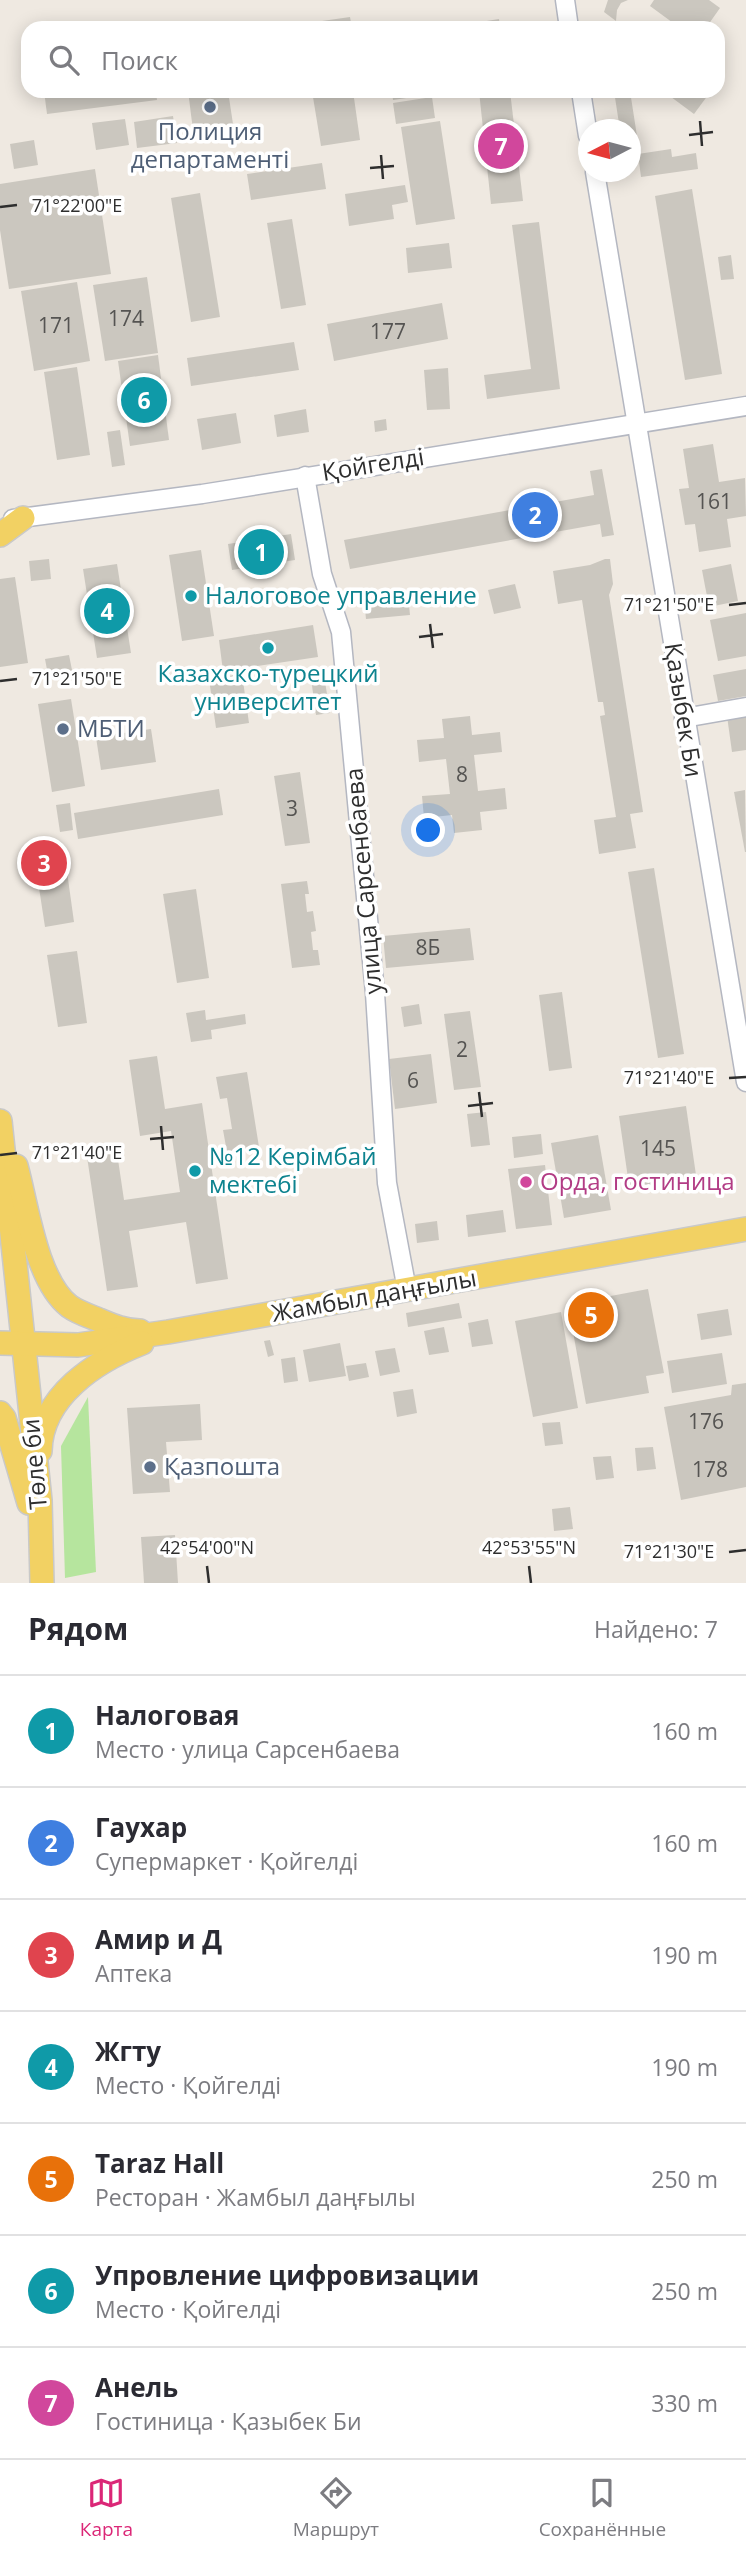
<!DOCTYPE html>
<html lang="ru">
<head>
<meta charset="utf-8">
<style>
  body { margin:0; font-family:"Open Sans",sans-serif; background:#f2f2f3; color:#2b2b33 }
  .compass { position:absolute; left:578px; top:119px; width:63px; height:63px; border-radius:50%; background:#fff; box-shadow:0 4px 18px #0003; rotate:264deg }
  .you { position:absolute; left:429px; top:831px; width:24px; height:24px; margin:-18px; border:5px solid #fff; border-radius:50%; background:#1a73e8; box-shadow:0 0 0 10px #1a73e833 }
  .badge { display:grid; place-items:center; width:46px; height:46px; border-radius:50%; background:#db2777; color:#fff; font-size:23px; font-weight:700 }
  .pin { position:absolute; translate:-50% -50%; border:4px solid #fff; box-shadow:0 2px 7px #0006 }
  .list { margin:0; padding:0; list-style:none }
  h2 { display:flex; justify-content:space-between; align-items:center; height:91px; margin:0; padding:0 28px; font-size:30px }
  h2 small { font-size:23px; font-weight:400; color:#7c7c81 }
  .list li { display:grid; grid-template-columns:46px 1fr auto; gap:21px; align-items:center; box-sizing:border-box; height:112px; padding:0 28px; border-top:2px solid #e1e1e2 }
  .list b { display:block; font-size:26px; white-space:nowrap }
  .list p { margin:0; font-size:23px; white-space:nowrap; color:#7c7c81 }
  .list em { font-size:23px; font-style:normal; color:#7c7c81 }
  .icon { flex:none; width:38px; height:38px; fill:none; stroke:currentColor; stroke-width:2; stroke-linecap:round; stroke-linejoin:round }
  .map { position:relative; flex:none; width:746px; height:1583px; overflow:hidden }
  .search { position:absolute; background:#fff; box-shadow:0 4px 18px #0003; left:21px; right:21px; top:21px; height:77px; display:flex; align-items:center; gap:18px; box-sizing:border-box; padding:0 24px; border-radius:21px; color:#7c7c81; font-size:26px }
  .sheet { height:875px; background:#fff }
  nav { display:flex; justify-content:space-around; align-items:center; box-sizing:border-box; height:98px; border-top:2px solid #e1e1e2; background:#fff; font-size:19px; color:#7c7c81 }
  nav a { display:grid; justify-items:center; gap:4px }
  nav .on { color:#db2777 }
  .map>svg:first-child { display:block }
  .green { fill:#b6e59e }
  .building { fill:#cbc7bf }
  .lines { fill:none; stroke-linecap:round; stroke-linejoin:round }
  .minor-casing { stroke:#b4b7c1; stroke-width:21 }
  .major-casing { stroke:#c9c9c9; stroke-width:26 }
  .minor { stroke:#fff; stroke-width:18 }
  .major { stroke:#f2d163; stroke-width:23 }
  .ticks { fill:none; stroke:#2e2e2e; stroke-width:2.5 }
  .service-dot { fill:#5c6f8a; stroke:#fff; stroke-width:2.5 }
  .culture-dot { fill:#0f9aa8; stroke:#fff; stroke-width:2.5 }
  .hotel-dot { fill:#d1479c; stroke:#fff; stroke-width:2.5 }
  .labels { text-anchor:middle; stroke-width:7; stroke-linejoin:round; paint-order:stroke }
  .number-label { font-size:21px; fill:#555452 }
  .service-label { font-size:24px; fill:#4e5e75; stroke:#fff; text-anchor:start }
  .street-label { font-size:24px; fill:#2e2e2e; stroke:#fff }
  .culture-label { font-size:24px; fill:#0d838f; stroke:#fff; text-anchor:start }
  .hotel-label { font-size:24px; fill:#b23c85; stroke:#fff; text-anchor:start }
  .ticks-label { font-size:18px; text-anchor:middle; fill:#2e2e2e; stroke:#fff; stroke-width:7; stroke-linejoin:round; paint-order:stroke }
</style>
</head>
<body>
<div class="map">
<svg width="746" height="1583" viewBox="0 0 746 1583">
  <rect width="100%" height="100%" fill="#efe9e1"/>
  <polygon class="green" points="88,1397 96,1572 65,1578 61,1446"/>
  <g class="building">
    <polygon points="608,0 628,0 621,3 617,10 616,21 604,12"/>
    <polygon points="654,0 709,0 720,8 708,25 703,21 697,28 680,28 650,6"/>
    <polygon points="350,17 352,28 287,28 287,26"/>
    <polygon points="499,19 500,28 469,28 468,24"/>
    <polygon points="44,91 156,91 157,100 47,114"/>
    <polygon points="188,91 228,91 233,124 193,130"/>
    <polygon points="312,91 353,91 360,140 321,146"/>
    <polygon points="392,91 440,91 440,93 393,100"/>
    <polygon points="479,91 510,91 523,201 491,204"/>
    <polygon points="614,91 630,91 639,149 630,151 630,130 620,130"/>
    <polygon points="663,91 711,91 694,114"/>
    <polygon points="432,97 435,118 396,124 393,103"/>
    <polygon points="173,116 177,143 137,148 134,122"/>
    <polygon points="125,119 129,145 96,150 92,123"/>
    <polygon points="440,121 455,219 416,225 401,127"/>
    <polygon points="34,140 38,165 14,169 10,144"/>
    <polygon points="671,149 672,157 696,153 698,169 641,177 638,154"/>
    <polygon points="322,163 326,189 251,200 247,174"/>
    <polygon points="95,169 111,274 9,289 0,230 0,184"/>
    <polygon points="405,185 408,202 392,205 394,219 349,226 345,194"/>
    <polygon points="692,189 722,374 685,380 655,196"/>
    <polygon points="200,193 220,317 191,322 171,198"/>
    <polygon points="292,219 306,305 281,309 267,223"/>
    <polygon points="539,222 560,389 487,399 484,375 531,369 512,225"/>
    <polygon points="449,243 452,268 408,273 406,248"/>
    <polygon points="731,255 734,279 721,280 718,257"/>
    <polygon points="147,277 158,353 105,361 93,285"/>
    <polygon points="77,282 90,361 34,371 21,291"/>
    <polygon points="442,303 448,339 334,361 327,324"/>
    <polygon points="294,342 299,370 191,386 187,358"/>
    <polygon points="158,355 169,440 130,446 118,361"/>
    <polygon points="77,367 90,455 57,460 44,372"/>
    <polygon points="448,368 450,409 427,410 424,370"/>
    <polygon points="306,409 309,432 277,437 274,415"/>
    <polygon points="236,413 241,443 202,450 197,419"/>
    <polygon points="386,419 387,430 375,432 374,421"/>
    <polygon points="120,430 125,465 112,467 107,432"/>
    <polygon points="713,444 719,482 745,478 746,516 727,519 731,547 699,552 695,524 685,525 679,489 689,488 683,449"/>
    <polygon points="602,469 614,535 602,537 600,524 350,569 344,540 594,495 590,471"/>
    <polygon points="291,534 295,560 232,570 228,544"/>
    <polygon points="201,550 214,636 182,641 169,555"/>
    <polygon points="49,559 51,579 31,581 29,561"/>
    <polygon points="605,559 610,559 613,584 609,595 643,812 630,814 636,848 599,854 594,820 616,817 600,716 605,715 603,702 598,702 582,600 558,604 553,571 590,565"/>
    <polygon points="117,564 131,653 97,658 83,569"/>
    <polygon points="731,564 738,601 709,607 702,570"/>
    <polygon points="15,577 28,663 0,667 0,579"/>
    <polygon points="515,584 521,608 494,614 488,590"/>
    <polygon points="408,595 410,615 366,619 364,598"/>
    <polygon points="746,613 746,656 718,661 710,620"/>
    <polygon points="313,625 318,657 223,671 219,640"/>
    <polygon points="69,655 73,675 49,680 45,659"/>
    <polygon points="323,669 330,713 316,715 310,671"/>
    <polygon points="746,669 746,696 718,701 713,675"/>
    <polygon points="242,674 249,723 216,728 209,679"/>
    <polygon points="71,699 85,786 52,792 38,704"/>
    <polygon points="746,713 746,750 732,752 727,716"/>
    <polygon points="470,716 472,735 500,732 502,752 474,755 478,791 505,788 507,809 480,812 482,830 454,833 452,815 424,818 422,796 450,794 446,759 419,762 417,740 444,738 442,719"/>
    <polygon points="151,729 156,762 101,770 96,737"/>
    <polygon points="300,772 310,843 285,846 274,776"/>
    <polygon points="219,789 223,815 78,839 74,813"/>
    <polygon points="745,790 746,852 745,852 734,792"/>
    <polygon points="70,803 73,830 60,832 56,805"/>
    <polygon points="64,850 74,922 45,927 34,855"/>
    <polygon points="654,868 684,1054 658,1058 628,872"/>
    <polygon points="307,881 309,894 305,894 307,912 313,911 316,931 311,932 313,950 318,950 320,965 292,968 281,884"/>
    <polygon points="196,889 209,978 177,983 163,894"/>
    <polygon points="470,928 474,960 386,968 383,936"/>
    <polygon points="77,951 87,1023 58,1027 47,955"/>
    <polygon points="562,992 572,1068 549,1071 539,995"/>
    <polygon points="419,1004 422,1024 404,1027 401,1007"/>
    <polygon points="205,1010 206,1020 245,1014 246,1024 211,1030 212,1039 191,1042 186,1013"/>
    <polygon points="470,1011 481,1087 454,1090 444,1014"/>
    <polygon points="431,1054 437,1103 395,1109 389,1059"/>
    <polygon points="157,1056 165,1109 202,1103 228,1279 196,1284 186,1222 129,1231 138,1287 107,1291 86,1150 116,1146 124,1200 180,1192 171,1131 140,1136 129,1060"/>
    <polygon points="247,1072 259,1147 227,1152 223,1130 232,1129 227,1098 220,1099 216,1077"/>
    <polygon points="686,1106 697,1182 630,1192 619,1116"/>
    <polygon points="486,1112 490,1145 471,1147 467,1114"/>
    <polygon points="541,1134 543,1154 514,1158 512,1137"/>
    <polygon points="598,1135 611,1210 564,1218 551,1143"/>
    <polygon points="545,1165 552,1225 516,1229 508,1169"/>
    <polygon points="503,1210 506,1232 468,1237 466,1215"/>
    <polygon points="437,1221 439,1240 417,1243 415,1224"/>
    <polygon points="648,1289 664,1373 646,1376 649,1393 586,1404 568,1304"/>
    <polygon points="459,1303 462,1318 408,1327 406,1313"/>
    <polygon points="728,1309 732,1335 701,1340 697,1314"/>
    <polygon points="561,1312 578,1408 533,1417 515,1321"/>
    <polygon points="488,1319 493,1344 472,1347 468,1323"/>
    <polygon points="444,1327 449,1352 429,1355 424,1331"/>
    <polygon points="270,1340 274,1355 268,1357 264,1341"/>
    <polygon points="340,1343 346,1376 309,1382 303,1350"/>
    <polygon points="395,1348 400,1372 380,1376 375,1351"/>
    <polygon points="722,1353 727,1384 672,1393 667,1361"/>
    <polygon points="295,1357 298,1381 284,1383 281,1359"/>
    <polygon points="366,1363 369,1377 349,1381 346,1366"/>
    <polygon points="746,1383 746,1487 681,1500 664,1407 731,1395 732,1385"/>
    <polygon points="413,1389 417,1413 397,1417 393,1392"/>
    <polygon points="200,1404 202,1440 166,1442 170,1492 133,1494 127,1408"/>
    <polygon points="560,1422 563,1444 545,1446 542,1423"/>
    <polygon points="653,1447 656,1469 637,1471 635,1448"/>
    <polygon points="611,1456 614,1478 596,1480 593,1457"/>
    <polygon points="570,1507 573,1529 554,1531 552,1509"/>
    <polygon points="175,1535 178,1583 144,1583 141,1537"/>
  </g>
  <g class="lines">
    <g class="minor-casing">
      <g id="minor">
        <polyline points="565,0 569,28"/>
        <polyline points="581,91 588,136"/>
        <path d="M 595,172 C 648,474 694,778 746,1082"/>
        <polyline points="305,476 322,574 341,632 375,993 387,1183 407,1290"/>
        <polyline points="13,519 202,494 746,406"/>
        <polyline points="684,718 746,707"/>
      </g>
    </g>
    <g class="major-casing">
      <g id="major">
        <polyline points="0,535 23,518"/>
        <polyline points="0,1121 40,1500 42,1583"/>
        <path d="M 16,1166 C 27,1206 36,1280 69,1306 C 77,1312 89,1316 99,1320 C 113,1326 125,1331 140,1331"/>
        <polyline points="0,1343 78,1345 168,1332 746,1229"/>
        <polyline points="0,1413 4,1418 29,1503"/>
        <path d="M 40,1451 C 41,1396 96,1361 142,1343"/>
      </g>
    </g>
    <use href="#minor" class="minor"/>
    <use href="#major" class="major"/>
  </g>
  <path class="ticks" d="M 700,121 L 702,146M 689,135 L 713,132M 381,155 L 383,179M 370,168 L 394,166M 0,207 L 17,205M 729,605 L 746,603M 430,624 L 433,648M 419,637 L 443,634M 0,681 L 17,679M 729,1078 L 746,1077M 479,1092 L 482,1117M 468,1106 L 493,1103M 161,1126 L 163,1150M 150,1139 L 174,1137M 0,1155 L 17,1153M 729,1552 L 746,1550M 207,1566 L 209,1583M 529,1566 L 531,1583"/>
  <g class="service-dot">
    <circle cx="210" cy="107" r="7"/>
    <circle cx="63" cy="729" r="7"/>
    <circle cx="150" cy="1467" r="7"/>
  </g>
  <g class="culture-dot">
    <circle cx="191" cy="596" r="7"/>
    <circle cx="268" cy="648" r="7"/>
    <circle cx="195" cy="1171" r="7"/>
  </g>
  <circle class="hotel-dot" cx="526" cy="1182" r="7"/>
  <g class="labels">
    <g class="number-label">
      <text x="126" y="326">174</text>
      <text x="56" y="333">171</text>
      <text x="388" y="339">177</text>
      <text x="714" y="509">161</text>
      <text x="462" y="782">8</text>
      <text x="292" y="816">3</text>
      <text x="428" y="955">8Б</text>
      <text x="462" y="1057">2</text>
      <text x="413" y="1088">6</text>
      <text x="658" y="1156">145</text>
      <text x="706" y="1429">176</text>
      <text x="710" y="1477">178</text>
    </g>
    <g class="service-label">
      <text x="210" y="140" text-anchor="middle">Полиция<tspan x="210" dy="28">департаменті</tspan></text>
      <text x="77" y="737">МБТИ</text>
      <text x="164" y="1475">Қазпошта</text>
    </g>
    <g class="street-label">
      <text transform="translate(373 465) rotate(-9)" y="8">Қойгелді</text>
      <text transform="translate(683 710) rotate(81)" y="8">Қазыбек Би</text>
      <text transform="translate(364 881) rotate(-95)" y="8">улица Сарсенбаева</text>
      <text transform="translate(374 1296) rotate(-10)" y="8">Жамбыл даңғылы</text>
      <text transform="translate(35 1464) rotate(-95)" y="8">Төле би</text>
    </g>
    <g class="culture-label">
      <text x="205" y="604">Налоговое управление</text>
      <text x="268" y="682" text-anchor="middle">Казахско-турецкий<tspan x="268" dy="28">университет</tspan></text>
      <text x="209" y="1165">№12 Керімбай<tspan x="209" dy="28">мектебі</tspan></text>
    </g>
    <g class="hotel-label">
      <text x="540" y="1190">Орда, гостиница</text>
    </g>
  </g>
  <g class="ticks-label">
    <text x="77" y="212">71°22'00"E</text>
    <text x="669" y="611">71°21'50"E</text>
    <text x="77" y="685">71°21'50"E</text>
    <text x="669" y="1084">71°21'40"E</text>
    <text x="77" y="1159">71°21'40"E</text>
    <text x="207" y="1554">42°54'00"N</text>
    <text x="529" y="1554">42°53'55"N</text>
    <text x="669" y="1558">71°21'30"E</text>
  </g>
</svg>
<svg class="compass" viewBox="-18 -18 36 36"><path d="M0-13l5 13h-10z" fill="#e53935"/><path d="M0 13l5-13h-10z" fill="#7c7c81"/></svg>
<div class="you"></div>
<div class="pin badge" style="left:261px;top:552px;background:#0f9aa8">1</div>
<div class="pin badge" style="left:535px;top:515px;background:#3f7fe0">2</div>
<div class="pin badge" style="left:44px;top:863px;background:#e0444e">3</div>
<div class="pin badge" style="left:107px;top:611px;background:#0f9aa8">4</div>
<div class="pin badge" style="left:591px;top:1315px;background:#e8710a">5</div>
<div class="pin badge" style="left:144px;top:400px;background:#0f9aa8">6</div>
<div class="pin badge" style="left:501px;top:146px;background:#d1479c">7</div>
<div class="search"><svg class="icon" aria-label="search" viewBox="0 0 24 24"><circle cx="10" cy="10" r="6"/><path d="M15 15l6 6"/></svg>Поиск</div>
</div>
<section class="sheet">
<h2>Рядом<small>Найдено: 7</small></h2>
<ul class="list">
<li><span class="badge" style="background:#0f9aa8">1</span><div><b>Налоговая</b><p>Место · улица Сарсенбаева</p></div><em>160 m</em></li>
<li><span class="badge" style="background:#3f7fe0">2</span><div><b>Гаухар</b><p>Супермаркет · Қойгелді</p></div><em>160 m</em></li>
<li><span class="badge" style="background:#e0444e">3</span><div><b>Амир и Д</b><p>Аптека</p></div><em>190 m</em></li>
<li><span class="badge" style="background:#0f9aa8">4</span><div><b>Жгту</b><p>Место · Қойгелді</p></div><em>190 m</em></li>
<li><span class="badge" style="background:#e8710a">5</span><div><b>Taraz Hall</b><p>Ресторан · Жамбыл даңғылы</p></div><em>250 m</em></li>
<li><span class="badge" style="background:#0f9aa8">6</span><div><b>Упровление цифровизации</b><p>Место · Қойгелді</p></div><em>250 m</em></li>
<li><span class="badge" style="background:#d1479c">7</span><div><b>Анель</b><p>Гостиница · Қазыбек Би</p></div><em>330 m</em></li>
</ul>
</section>
<nav>
<a class="on"><svg class="icon" aria-label="map" viewBox="0 0 24 24"><path d="M3 6l6-2 6 2 6-2v14l-6 2-6-2-6 2zM9 4v14M15 6v14"/></svg>Карта</a>
<a><svg class="icon" aria-label="directions" viewBox="0 0 24 24"><path d="M12 3l9 9-9 9-9-9zM9 14v-3h6M13 9l2 2-2 2"/></svg>Маршрут</a>
<a><svg class="icon" aria-label="saved" viewBox="0 0 24 24"><path d="M7 4h10v16l-5-4-5 4z"/></svg>Сохранённые</a>
</nav>
</body>
</html>
